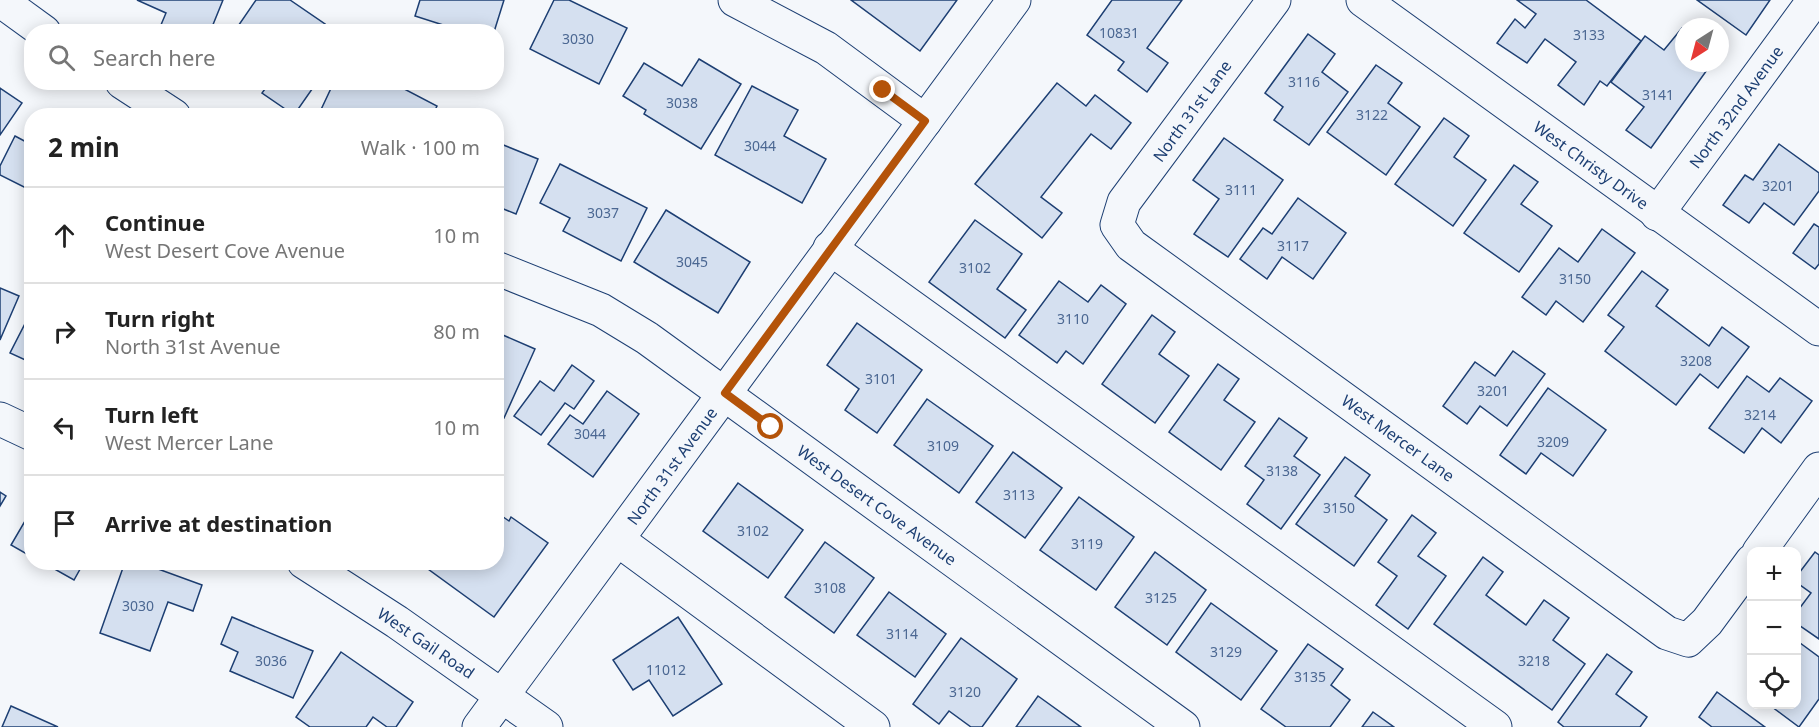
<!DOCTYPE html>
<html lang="en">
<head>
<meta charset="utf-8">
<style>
  body { margin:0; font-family:"Noto Sans",sans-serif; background:#f2f2f2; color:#222 }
  .controls { position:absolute; right:18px; bottom:18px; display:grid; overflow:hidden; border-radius:12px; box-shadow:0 3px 15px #0003 }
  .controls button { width:54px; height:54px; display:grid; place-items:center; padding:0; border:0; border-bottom:2px solid #e0e0e0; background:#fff; color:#222; font:30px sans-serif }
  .compass { position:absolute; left:1675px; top:18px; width:54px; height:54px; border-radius:50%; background:#fff; box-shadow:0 3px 15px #0003; rotate:216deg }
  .stop { position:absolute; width:18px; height:18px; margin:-14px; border:4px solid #b45309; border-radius:50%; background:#fff }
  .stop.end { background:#b45309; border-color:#fff; box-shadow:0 2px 6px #0008 }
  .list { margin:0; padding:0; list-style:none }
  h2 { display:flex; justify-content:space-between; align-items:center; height:78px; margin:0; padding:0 24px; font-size:26px }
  h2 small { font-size:20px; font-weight:400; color:#767676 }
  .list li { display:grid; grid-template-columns:39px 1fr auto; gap:18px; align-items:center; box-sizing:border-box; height:96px; padding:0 24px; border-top:2px solid #e0e0e0 }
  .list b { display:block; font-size:22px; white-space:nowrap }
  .list p { margin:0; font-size:20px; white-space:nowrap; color:#767676 }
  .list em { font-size:20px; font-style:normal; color:#767676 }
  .icon { flex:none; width:33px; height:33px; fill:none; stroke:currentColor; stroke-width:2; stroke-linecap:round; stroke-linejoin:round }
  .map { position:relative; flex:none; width:1819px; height:727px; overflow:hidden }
  .search { position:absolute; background:#fff; box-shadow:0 3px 15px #0003; left:24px; top:24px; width:480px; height:66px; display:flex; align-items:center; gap:15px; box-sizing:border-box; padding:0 21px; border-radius:24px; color:#767676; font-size:22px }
  .panel { position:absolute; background:#fff; box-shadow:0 3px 15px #0003; left:24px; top:108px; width:480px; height:462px; border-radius:24px }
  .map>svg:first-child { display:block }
  .building { fill:#d5e0f0; stroke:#1d3f73; stroke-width:1.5 }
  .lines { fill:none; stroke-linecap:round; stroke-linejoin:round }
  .minor-casing { stroke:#1d3f73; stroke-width:35 }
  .minor { stroke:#f4f7fb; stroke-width:33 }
  .route { stroke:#b45309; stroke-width:8 }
  .labels { text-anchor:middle; stroke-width:4.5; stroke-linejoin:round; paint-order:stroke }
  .number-label { font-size:14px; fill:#4b6792 }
  .street-label { font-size:16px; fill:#1d3f73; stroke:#f4f7fb }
</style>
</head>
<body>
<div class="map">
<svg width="1819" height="727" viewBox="0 0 1819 727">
  <rect width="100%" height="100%" fill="#f4f7fb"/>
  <g class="building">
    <polygon points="137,0 223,0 210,32 158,32 166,13"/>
    <polygon points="256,0 290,0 325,24 319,32 234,32"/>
    <polygon points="420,0 504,0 494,32 465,32 415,16"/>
    <polygon points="554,0 569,0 627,28 599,84 530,49"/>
    <polygon points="851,0 957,0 920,51"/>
    <polygon points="1112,0 1182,0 1147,48 1168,63 1147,92 1118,70 1124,62 1087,35"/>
    <polygon points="1517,0 1586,0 1641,41 1607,86 1600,81 1584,105 1558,85 1576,62 1545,39 1527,63 1497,43 1515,19 1525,28 1536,14"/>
    <polygon points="1697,0 1770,0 1746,35"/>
    <polygon points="1682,28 1684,29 1684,63 1712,63 1651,148 1626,130 1644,107 1611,82 1645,36 1664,50"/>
    <polygon points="1308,34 1335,54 1322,72 1348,92 1309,145 1274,120 1283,107 1265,93"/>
    <polygon points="699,59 741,84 701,149 644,114 646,110 623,96 644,63 682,86"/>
    <polygon points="1376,65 1402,83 1388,103 1420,127 1386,175 1327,132"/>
    <polygon points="270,82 317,82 294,115 262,93"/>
    <polygon points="334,82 391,82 437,106 432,116 318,116"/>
    <polygon points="1057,83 1086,106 1095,95 1131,123 1111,149 1091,134 1041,197 1062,213 1042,238 975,184"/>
    <polygon points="752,86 798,110 784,136 826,159 802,203 715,155"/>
    <polygon points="0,88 22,103 0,135"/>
    <polygon points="1444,118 1469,136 1454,157 1486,180 1453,226 1395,184"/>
    <polygon points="15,136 32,145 32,191 0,175 0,166"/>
    <polygon points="1224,138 1283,180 1228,257 1194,234 1219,199 1193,180"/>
    <polygon points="496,142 538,159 516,214 496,206"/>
    <polygon points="1779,144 1819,173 1819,191 1794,225 1764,203 1749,223 1723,205 1745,175 1753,180"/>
    <polygon points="560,164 647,208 621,261 563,231 570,218 540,203"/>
    <polygon points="1514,165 1538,182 1521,204 1552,226 1519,272 1464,233"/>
    <polygon points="1298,198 1346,233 1313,279 1282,257 1267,279 1240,259 1263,228 1272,234"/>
    <polygon points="666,210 750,262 718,313 634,262"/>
    <polygon points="975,220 1022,254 997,289 1026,310 1005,338 929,282"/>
    <polygon points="1814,224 1819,227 1819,264 1815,269 1793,253"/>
    <polygon points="1602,229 1635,253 1583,322 1556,301 1546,315 1522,297 1559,248 1578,262"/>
    <polygon points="1642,271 1668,290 1656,306 1709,346 1722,327 1749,347 1718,388 1700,374 1676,405 1605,351 1624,327 1608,315"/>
    <polygon points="1059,281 1088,302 1101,285 1126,304 1083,364 1066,351 1057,363 1019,335"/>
    <polygon points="0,288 19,296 0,340"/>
    <polygon points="31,312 32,312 32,363 10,353"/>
    <polygon points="1152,315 1175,332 1159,354 1189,376 1155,423 1102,384"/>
    <polygon points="857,323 922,370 877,433 845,410 859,389 827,365"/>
    <polygon points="496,332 535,349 504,418 496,414"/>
    <polygon points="1513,351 1545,374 1507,426 1480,406 1467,424 1443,406 1475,362 1495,376"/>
    <polygon points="1218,364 1239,379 1224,400 1255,422 1221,470 1169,432"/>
    <polygon points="572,365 594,381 574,409 565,403 541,435 514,416 540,381 554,391"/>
    <polygon points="1747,376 1769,392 1780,378 1812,401 1781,443 1762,428 1744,453 1709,428"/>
    <polygon points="1548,388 1606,430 1573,476 1541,453 1526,474 1500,455"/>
    <polygon points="607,391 639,414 593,477 548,444 570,415 583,424"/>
    <polygon points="927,399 993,446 959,493 894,445"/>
    <polygon points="1279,418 1307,438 1294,456 1320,475 1281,529 1247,504 1264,480 1245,466"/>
    <polygon points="1013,452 1062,488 1025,538 976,502"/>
    <polygon points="1345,457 1370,475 1355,496 1387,520 1354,566 1296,524"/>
    <polygon points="738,483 803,530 768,578 703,531"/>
    <polygon points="0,492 6,496 0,506"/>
    <polygon points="1079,497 1134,537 1096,590 1040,550"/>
    <polygon points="32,509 32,557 11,545"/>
    <polygon points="496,512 509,521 511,517 548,543 494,617 428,569 432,562 496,562"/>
    <polygon points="1412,515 1436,533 1418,556 1446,576 1408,629 1376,605 1397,576 1378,562"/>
    <polygon points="825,542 874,578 834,633 785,597"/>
    <polygon points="1155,552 1206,590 1167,645 1115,607"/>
    <polygon points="1815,552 1819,555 1819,639 1796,623 1796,613 1811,593 1796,582 1796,577"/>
    <polygon points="1483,557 1503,572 1486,595 1526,625 1544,600 1569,618 1553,640 1585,664 1552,710 1434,624"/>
    <polygon points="42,562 84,562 74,580"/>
    <polygon points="125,562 139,562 202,585 193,611 168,602 150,651 100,633"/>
    <polygon points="889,592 946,634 915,677 857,635"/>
    <polygon points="1211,603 1277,651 1241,700 1176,652"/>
    <polygon points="232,617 313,651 293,698 230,671 238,652 221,644"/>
    <polygon points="678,617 722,684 673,716 649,680 633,690 613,660"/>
    <polygon points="961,638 1017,679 982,727 971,727 949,711 939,724 913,704"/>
    <polygon points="1796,640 1819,657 1819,699 1799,727 1768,704 1796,704"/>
    <polygon points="1308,644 1343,669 1331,685 1350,700 1330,727 1286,727 1261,709"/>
    <polygon points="341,652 413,702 396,727 387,727 373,717 366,727 310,727 296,717"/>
    <polygon points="1607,654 1632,672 1616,694 1647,717 1640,727 1564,727 1558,722"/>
    <polygon points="1717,692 1765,727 1712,727 1699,717"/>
    <polygon points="1038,696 1081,727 1016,727"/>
    <polygon points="11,706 58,727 2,727"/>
    <polygon points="1373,712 1394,727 1362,727"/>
  </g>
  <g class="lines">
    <g class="minor-casing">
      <g id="minor">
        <polyline points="0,0 44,32"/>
        <polyline points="735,0 826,48 925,121"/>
        <polyline points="1274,0 1124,202 1117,225 1131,245 1667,633 1688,640 1707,622 1752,561"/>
        <polyline points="1363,0 1819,329"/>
        <polyline points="122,82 174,116"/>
        <polyline points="1657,214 1814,0"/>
        <polyline points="830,248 1495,727"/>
        <polyline points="496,268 601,310 647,338 1183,727"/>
        <polyline points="0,419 32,434"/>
        <polyline points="618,540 873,727"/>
        <polyline points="1759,552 1819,469"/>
        <polyline points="304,562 397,622 546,727"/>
        <polyline points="479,727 1014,0"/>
      </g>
    </g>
    <use href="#minor" class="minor"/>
  </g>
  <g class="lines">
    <polyline class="route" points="771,427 725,393 925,121 883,90"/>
  </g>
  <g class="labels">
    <g class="number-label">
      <text x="1119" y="38">10831</text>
      <text x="1589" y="40">3133</text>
      <text x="578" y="44">3030</text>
      <text x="1304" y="87">3116</text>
      <text x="1658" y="100">3141</text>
      <text x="682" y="108">3038</text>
      <text x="1372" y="120">3122</text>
      <text x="760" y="151">3044</text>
      <text x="1778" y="191">3201</text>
      <text x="1241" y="195">3111</text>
      <text x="603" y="218">3037</text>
      <text x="1293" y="251">3117</text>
      <text x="692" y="267">3045</text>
      <text x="975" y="273">3102</text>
      <text x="1575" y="284">3150</text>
      <text x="1073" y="324">3110</text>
      <text x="1696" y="366">3208</text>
      <text x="881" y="384">3101</text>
      <text x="1493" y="396">3201</text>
      <text x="1760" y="420">3214</text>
      <text x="590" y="439">3044</text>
      <text x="1553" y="447">3209</text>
      <text x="943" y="451">3109</text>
      <text x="1282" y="476">3138</text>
      <text x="1019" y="500">3113</text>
      <text x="1339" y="513">3150</text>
      <text x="753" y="536">3102</text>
      <text x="1087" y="549">3119</text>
      <text x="830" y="593">3108</text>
      <text x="1161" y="603">3125</text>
      <text x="138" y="611">3030</text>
      <text x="902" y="639">3114</text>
      <text x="1226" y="657">3129</text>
      <text x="271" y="666">3036</text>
      <text x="1534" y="666">3218</text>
      <text x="666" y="675">11012</text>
      <text x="1310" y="682">3135</text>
      <text x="965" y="697">3120</text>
    </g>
    <g class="street-label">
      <text transform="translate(1736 107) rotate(-54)" y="6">North 32nd Avenue</text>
      <text transform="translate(1192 111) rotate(-54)" y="6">North 31st Lane</text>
      <text transform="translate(1591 165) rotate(36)" y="6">West Christy Drive</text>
      <text transform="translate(1398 438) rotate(36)" y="6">West Mercer Lane</text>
      <text transform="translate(672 466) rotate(-54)" y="6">North 31st Avenue</text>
      <text transform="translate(877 505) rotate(36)" y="6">West Desert Cove Avenue</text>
      <text transform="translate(426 643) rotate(34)" y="6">West Gail Road</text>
    </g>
  </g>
</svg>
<div class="controls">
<button>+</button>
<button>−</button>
<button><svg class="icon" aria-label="locate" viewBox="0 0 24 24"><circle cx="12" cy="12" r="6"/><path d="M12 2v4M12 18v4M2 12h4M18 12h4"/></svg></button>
</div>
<svg class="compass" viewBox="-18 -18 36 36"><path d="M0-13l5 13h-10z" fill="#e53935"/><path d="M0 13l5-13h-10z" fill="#767676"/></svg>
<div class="stop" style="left:771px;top:427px"></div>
<div class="stop end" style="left:883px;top:90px"></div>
<div class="search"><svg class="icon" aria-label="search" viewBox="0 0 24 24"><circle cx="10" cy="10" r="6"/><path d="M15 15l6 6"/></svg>Search here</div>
<section class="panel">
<h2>2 min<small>Walk · 100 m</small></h2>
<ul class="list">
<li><svg class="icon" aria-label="ahead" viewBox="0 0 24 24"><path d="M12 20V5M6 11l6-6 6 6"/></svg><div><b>Continue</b><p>West Desert Cove Avenue</p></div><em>10 m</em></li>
<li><svg class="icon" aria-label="right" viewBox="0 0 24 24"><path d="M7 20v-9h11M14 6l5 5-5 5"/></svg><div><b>Turn right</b><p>North 31st Avenue</p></div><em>80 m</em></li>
<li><svg class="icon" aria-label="left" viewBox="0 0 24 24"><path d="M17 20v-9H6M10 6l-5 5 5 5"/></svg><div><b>Turn left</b><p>West Mercer Lane</p></div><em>10 m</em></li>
<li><svg class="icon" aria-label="arrive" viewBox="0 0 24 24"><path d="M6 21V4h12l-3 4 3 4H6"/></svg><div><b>Arrive at destination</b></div></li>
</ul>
</section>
</div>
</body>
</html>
